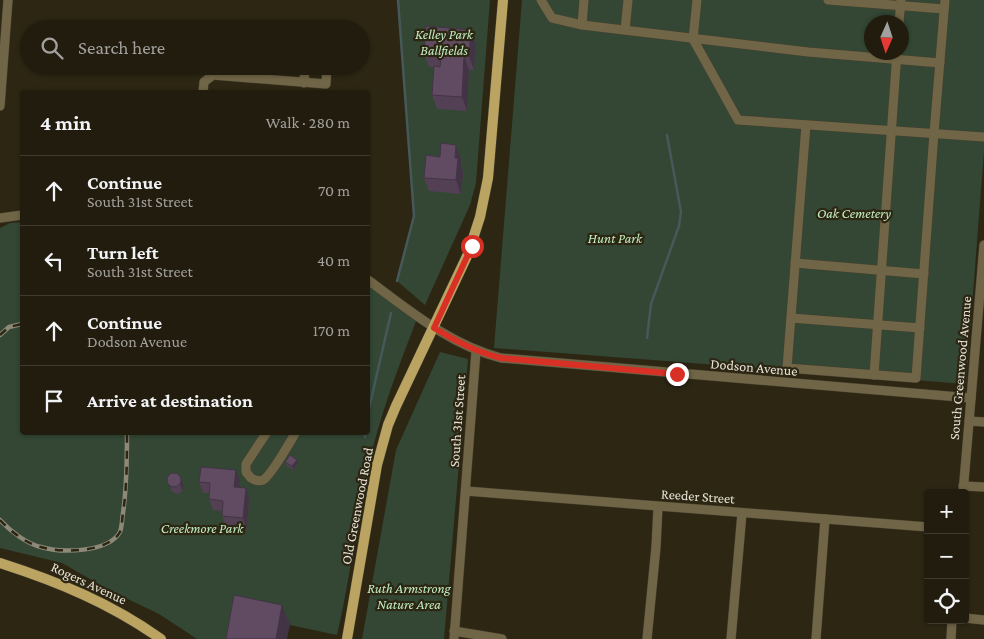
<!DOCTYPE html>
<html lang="en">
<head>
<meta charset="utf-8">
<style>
  body { margin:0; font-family:"Crimson Pro",serif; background:#2d291c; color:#f1f3f6 }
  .controls { position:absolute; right:15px; bottom:15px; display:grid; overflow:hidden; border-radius:5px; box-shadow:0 1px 4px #0004 }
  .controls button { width:45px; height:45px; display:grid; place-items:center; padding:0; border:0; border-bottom:1px solid #3e3a2e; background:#211c0e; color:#f1f3f6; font:25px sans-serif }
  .compass { position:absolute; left:864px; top:15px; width:45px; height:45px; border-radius:50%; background:#211c0e; box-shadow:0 1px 4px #0004; rotate:183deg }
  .stop { position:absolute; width:15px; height:15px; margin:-11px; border:4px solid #d93025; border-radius:50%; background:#fff }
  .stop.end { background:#d93025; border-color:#fff; box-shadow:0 1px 5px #0008 }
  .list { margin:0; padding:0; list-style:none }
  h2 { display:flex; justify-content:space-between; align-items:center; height:65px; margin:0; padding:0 20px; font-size:21px }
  h2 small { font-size:16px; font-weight:400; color:#a2a19e }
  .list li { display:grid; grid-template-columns:32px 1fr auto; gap:15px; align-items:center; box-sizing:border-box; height:70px; padding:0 20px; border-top:1px solid #3e3a2e }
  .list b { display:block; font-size:19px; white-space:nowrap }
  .list p { margin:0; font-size:16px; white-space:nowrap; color:#a2a19e }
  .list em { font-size:16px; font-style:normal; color:#a2a19e }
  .icon { flex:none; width:28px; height:28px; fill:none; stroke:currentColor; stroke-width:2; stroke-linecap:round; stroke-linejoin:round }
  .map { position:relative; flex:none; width:984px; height:639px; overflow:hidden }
  .search { position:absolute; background:#211c0e; box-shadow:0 1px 4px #0004; left:20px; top:20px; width:350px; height:55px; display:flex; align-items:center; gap:12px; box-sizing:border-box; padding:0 18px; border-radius:28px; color:#a2a19e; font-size:19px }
  .panel { position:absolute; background:#211c0e; box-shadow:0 1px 4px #0004; left:20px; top:90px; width:350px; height:345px; border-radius:5px }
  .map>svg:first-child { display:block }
  .green { fill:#334734; fill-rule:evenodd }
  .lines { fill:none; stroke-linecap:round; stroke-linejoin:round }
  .stream { stroke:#465859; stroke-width:2.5 }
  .minor-casing { stroke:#46412f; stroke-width:10 }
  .major-casing { stroke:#46412f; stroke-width:11 }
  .minor { stroke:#706546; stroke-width:9 }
  .major { stroke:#bba361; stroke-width:10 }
  .rail-casing { stroke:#8d8878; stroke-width:4.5 }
  .rail { stroke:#2c2613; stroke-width:2.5; stroke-dasharray:8; stroke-linecap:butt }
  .wall { fill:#534054 }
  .shaded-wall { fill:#433445 }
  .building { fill:#604b62; stroke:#433445 }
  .route { stroke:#d93025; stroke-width:6 }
  .labels { text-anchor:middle; stroke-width:4.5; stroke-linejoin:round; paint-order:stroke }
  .park-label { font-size:14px; font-style:italic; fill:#c0edc1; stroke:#2c2613 }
  .street-label { font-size:14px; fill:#e8e4d8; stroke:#2c2613 }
</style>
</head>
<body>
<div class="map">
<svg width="984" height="639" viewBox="0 0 984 639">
  <rect width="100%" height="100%" fill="#2c2613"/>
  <g class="green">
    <polygon points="398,0 490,0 476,183 470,205 425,305 397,281 414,216"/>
    <path d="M 522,0 L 984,0 L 984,151 L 966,384 L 494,348 ZM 872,22 L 902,22 L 902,52 L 872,52 Z"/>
    <path d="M 22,222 L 22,432 L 368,432 L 368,283 L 418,316 C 399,366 379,416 368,469 C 356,524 350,580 337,635 L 261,619 L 237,639 L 197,639 L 159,614 L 109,590 L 62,563 L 0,548 L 0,228 L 10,223 Z"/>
    <polygon points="440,352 468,359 444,639 362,639 396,450"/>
  </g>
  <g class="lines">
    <g class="stream">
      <polyline points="397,281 414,216 398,0"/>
      <polyline points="647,338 651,304 679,226 681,212 667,135"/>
      <polyline points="368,413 391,313"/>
      <polyline points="365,437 365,432"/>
    </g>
    <g class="minor-casing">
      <g id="minor">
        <polyline points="541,0 552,18 582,25 808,52 940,63"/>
        <polyline points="697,0 693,39 738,120 984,137"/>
        <polyline points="828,0 944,9"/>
        <polyline points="899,22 901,0"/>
        <polyline points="582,25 584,0"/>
        <polyline points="308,29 308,27 328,29"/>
        <polyline points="625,30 628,0"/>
        <polyline points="304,83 305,66"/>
        <polyline points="203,92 204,82 213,75 326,84 327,66"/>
        <polyline points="0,106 8,0"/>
        <polyline points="806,125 787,368 916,378 934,133 945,0"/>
        <polyline points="0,218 22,215"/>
        <polyline points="795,263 924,274"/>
        <path d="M 368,280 C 409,310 450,345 501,358 L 971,398"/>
        <polyline points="791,318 920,328"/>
        <polyline points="874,375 897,52"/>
        <polyline points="969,421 984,422"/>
        <path d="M 267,432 L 246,464 L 246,472 L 251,478 C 254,480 258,482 263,480 C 271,476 290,442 296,432"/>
        <polyline points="963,486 984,487"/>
        <polyline points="466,491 928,527"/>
        <polyline points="963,493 984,245"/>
        <polyline points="965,618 984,620"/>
        <polyline points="454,631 502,639"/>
        <polyline points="454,639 476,351"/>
        <polyline points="647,639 656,547 658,507"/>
        <polyline points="731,639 742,513"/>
        <polyline points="816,639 825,519"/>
        <polyline points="951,639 952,620"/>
      </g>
    </g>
    <g class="major-casing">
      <g id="major">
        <path d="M 0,563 C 59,582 110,603 161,639"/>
        <polyline points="347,639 377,465 388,425 396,406 468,254 480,217 488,178 503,0"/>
      </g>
    </g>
    <use href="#minor" class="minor"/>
    <use href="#major" class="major"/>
    <g class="rail-casing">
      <g id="rail">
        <polyline points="0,335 9,327 22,324"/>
        <path d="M 0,520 C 10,531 27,544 41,547 C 61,553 108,553 120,532 C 122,527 122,519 123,513 C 127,486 127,459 127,432"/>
      </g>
    </g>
    <use href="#rail" class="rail"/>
  </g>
  <g class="wall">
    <polygon points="471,30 476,44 474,70 469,70 467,111 437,109 432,95 434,67 429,67 424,53"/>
    <polygon points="456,145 461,159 461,166 463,172 461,194 429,191 424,178 440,157"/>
    <polygon points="297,460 298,463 293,470 286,465 285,462"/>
    <polygon points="181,479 184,486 182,491 178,494 172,492 168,480"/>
    <polygon points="240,481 239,487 249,498 247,529 226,527 222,516 222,511 213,510 209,499 209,493 203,493 199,482"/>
  </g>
  <g class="shaded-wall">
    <polygon points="471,30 476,44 474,70 469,56"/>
    <polygon points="464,56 469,70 467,111 462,97"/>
    <polygon points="456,145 461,159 461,166 463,172 461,194 456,180 455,158"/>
    <polygon points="297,460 298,463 293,470 292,466"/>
    <polygon points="236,470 240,481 238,497 234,487"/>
    <polygon points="181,479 184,486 182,491 180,484"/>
    <polygon points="246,488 249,498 247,529 243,518"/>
    <polygon points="282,605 290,625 287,639 276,639"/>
  </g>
  <g class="building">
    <polygon points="426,26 471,30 469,56 464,56 462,97 432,95 434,66 440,67 441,54 424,53"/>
    <polygon points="441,143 456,145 455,158 458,158 456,180 424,178 426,155 440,157"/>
    <polygon points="290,455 297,460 292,466 285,462"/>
    <polygon points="201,467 236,470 234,487 246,488 243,518 222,516 223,501 209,499 210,483 199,482"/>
    <circle cx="174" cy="480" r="7"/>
    <polygon points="234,595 282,605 276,639 226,639"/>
  </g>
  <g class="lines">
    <path class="route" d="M 472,246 L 434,328 C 456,341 476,352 501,358 L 677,374"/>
  </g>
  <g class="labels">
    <g class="park-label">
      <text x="444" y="39">Kelley Park<tspan x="444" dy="16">Ballfields</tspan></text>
      <text x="854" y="218">Oak Cemetery</text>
      <text x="615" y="243">Hunt Park</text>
      <text x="202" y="533">Creekmore Park</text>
      <text x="409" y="593">Ruth Armstrong<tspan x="409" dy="16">Nature Area</tspan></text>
    </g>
    <g class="street-label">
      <text transform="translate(754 367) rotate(5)" y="5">Dodson Avenue</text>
      <text transform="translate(960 368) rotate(-85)" y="5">South Greenwood Avenue</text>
      <text transform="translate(457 421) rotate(-86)" y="5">South 31st Street</text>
      <text transform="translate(698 496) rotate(4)" y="5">Reeder Street</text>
      <text transform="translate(357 506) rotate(-79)" y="5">Old Greenwood Road</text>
      <text transform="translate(89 583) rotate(25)" y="5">Rogers Avenue</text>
    </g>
  </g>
</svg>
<div class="controls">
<button>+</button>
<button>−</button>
<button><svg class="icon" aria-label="locate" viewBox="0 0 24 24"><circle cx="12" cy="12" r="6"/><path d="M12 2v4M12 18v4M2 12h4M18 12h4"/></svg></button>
</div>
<svg class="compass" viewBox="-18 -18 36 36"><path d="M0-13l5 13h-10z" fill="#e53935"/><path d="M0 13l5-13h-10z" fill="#a2a19e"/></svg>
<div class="stop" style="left:472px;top:246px"></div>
<div class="stop end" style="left:677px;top:374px"></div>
<div class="search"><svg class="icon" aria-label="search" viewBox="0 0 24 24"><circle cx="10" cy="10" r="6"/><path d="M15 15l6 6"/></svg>Search here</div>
<section class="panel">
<h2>4 min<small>Walk · 280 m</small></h2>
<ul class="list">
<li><svg class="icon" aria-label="ahead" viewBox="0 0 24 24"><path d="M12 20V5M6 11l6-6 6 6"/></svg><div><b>Continue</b><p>South 31st Street</p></div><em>70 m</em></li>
<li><svg class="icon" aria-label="left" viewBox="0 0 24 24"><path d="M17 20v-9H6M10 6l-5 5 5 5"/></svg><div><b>Turn left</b><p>South 31st Street</p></div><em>40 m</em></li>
<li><svg class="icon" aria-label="ahead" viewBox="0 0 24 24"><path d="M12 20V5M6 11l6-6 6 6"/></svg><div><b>Continue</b><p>Dodson Avenue</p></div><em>170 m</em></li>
<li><svg class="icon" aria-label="arrive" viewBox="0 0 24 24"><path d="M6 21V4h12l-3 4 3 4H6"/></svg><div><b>Arrive at destination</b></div></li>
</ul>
</section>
</div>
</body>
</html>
